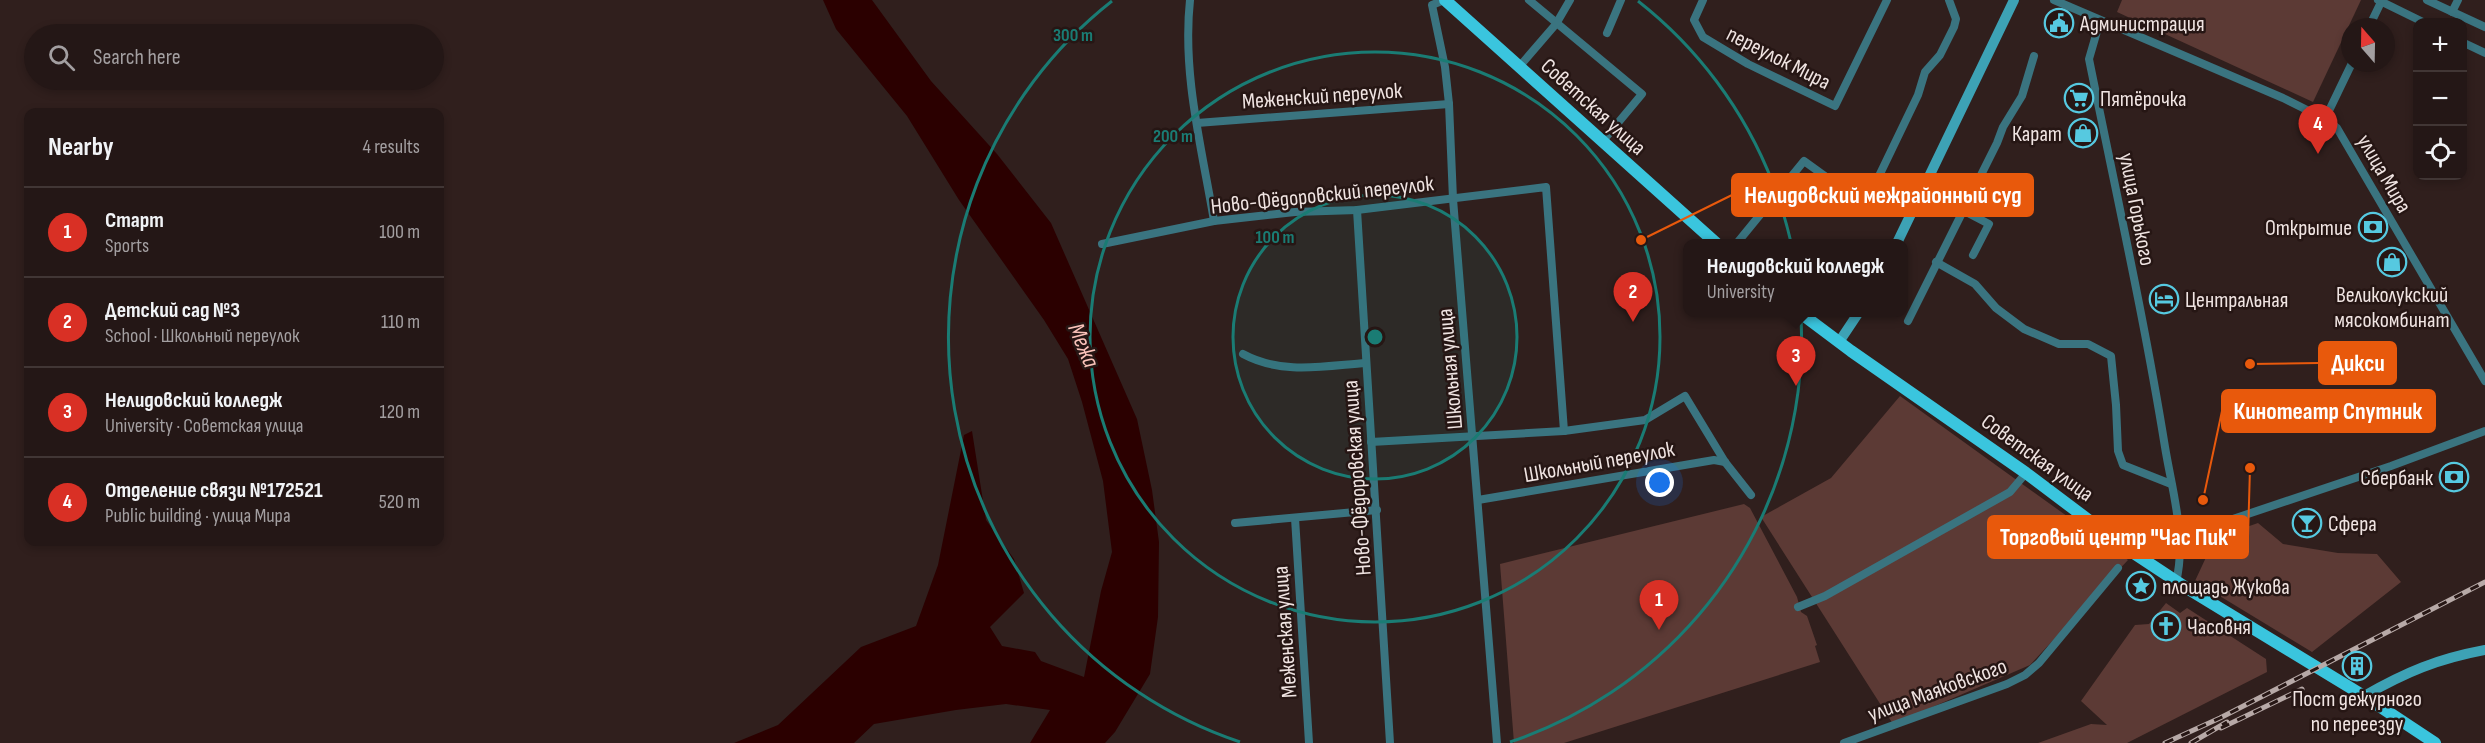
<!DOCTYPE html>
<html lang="en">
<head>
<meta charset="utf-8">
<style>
  body { margin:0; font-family:"Sofia Sans Condensed",sans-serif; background:#302423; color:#f1f3f6 }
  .controls { position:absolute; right:18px; top:18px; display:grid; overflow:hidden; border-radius:12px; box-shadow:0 3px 9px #0003 }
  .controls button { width:54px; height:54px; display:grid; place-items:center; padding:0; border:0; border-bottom:2px solid #413635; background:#241716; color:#f1f3f6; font:30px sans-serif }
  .compass { position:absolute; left:2341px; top:18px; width:54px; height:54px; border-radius:50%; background:#241716; box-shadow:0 3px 9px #0003; rotate:340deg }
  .you { position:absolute; left:1660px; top:483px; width:21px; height:21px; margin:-15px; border:4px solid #fff; border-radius:50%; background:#1a73e8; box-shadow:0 0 0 9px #1a73e833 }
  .badge { display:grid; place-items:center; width:39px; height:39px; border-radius:50%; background:#d93025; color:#fff; font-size:20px; font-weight:700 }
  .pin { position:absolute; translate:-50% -50px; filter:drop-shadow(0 2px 3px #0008) }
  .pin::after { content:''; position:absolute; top:32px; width:21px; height:18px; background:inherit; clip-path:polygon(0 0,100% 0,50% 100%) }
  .popup { position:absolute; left:1683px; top:239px; width:225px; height:78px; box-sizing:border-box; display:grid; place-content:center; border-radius:12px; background:#241716; filter:drop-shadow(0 2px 4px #0005); font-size:20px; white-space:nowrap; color:#a39fa1 }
  .popup b { font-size:22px; color:#f1f3f6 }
  .popup::after { content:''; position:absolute; left:50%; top:100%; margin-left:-12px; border:12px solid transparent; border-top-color:#241716 }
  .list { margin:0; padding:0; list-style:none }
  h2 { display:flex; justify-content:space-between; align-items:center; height:78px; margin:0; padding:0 24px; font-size:26px }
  h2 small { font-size:20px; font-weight:400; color:#a39fa1 }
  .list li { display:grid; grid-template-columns:39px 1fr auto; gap:18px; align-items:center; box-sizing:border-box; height:90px; padding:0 24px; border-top:2px solid #413635 }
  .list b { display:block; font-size:22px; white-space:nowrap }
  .list p { margin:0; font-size:20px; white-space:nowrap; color:#a39fa1 }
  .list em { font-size:20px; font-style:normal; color:#a39fa1 }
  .icon { flex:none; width:33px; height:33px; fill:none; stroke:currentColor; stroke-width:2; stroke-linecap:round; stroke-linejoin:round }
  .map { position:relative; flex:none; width:2485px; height:743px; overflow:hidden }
  .search { position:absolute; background:#241716; box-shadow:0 3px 9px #0003; left:24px; top:24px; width:420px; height:66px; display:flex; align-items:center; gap:15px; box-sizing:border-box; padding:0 21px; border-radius:33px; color:#a39fa1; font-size:22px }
  .panel { position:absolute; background:#241716; box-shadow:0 3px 9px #0003; left:24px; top:108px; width:420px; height:438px; border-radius:12px }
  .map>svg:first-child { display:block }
  .green { fill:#5c3a35 }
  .water { fill:#2b0000 }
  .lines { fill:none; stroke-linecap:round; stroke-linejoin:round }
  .minor { stroke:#3a7480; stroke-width:8 }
  .secondary { stroke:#3da2b5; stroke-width:10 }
  .primary { stroke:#3ac5de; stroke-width:12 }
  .rail-casing { stroke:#b7a9a7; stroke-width:5 }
  .rail { stroke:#261614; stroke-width:3; stroke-dasharray:9; stroke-linecap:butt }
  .ring { fill:none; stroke:#1a7c74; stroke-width:3 }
  .labels { text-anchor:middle; stroke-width:5; stroke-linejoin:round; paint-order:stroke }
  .poi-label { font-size:22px; fill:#f0e4e2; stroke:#261614; text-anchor:start }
  .street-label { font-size:22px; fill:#f0e4e2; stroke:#261614 }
  .water-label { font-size:24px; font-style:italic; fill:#fac2b9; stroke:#261614 }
  .centre { fill:#1a7c74; stroke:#261614; stroke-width:3 }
  .ring-label { font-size:18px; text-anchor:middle; font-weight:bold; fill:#1a7c74; stroke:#261614; stroke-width:5; stroke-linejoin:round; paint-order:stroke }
  .leader { fill:none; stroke:#e8590c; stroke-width:2 }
  .callout-dot { fill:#e8590c; stroke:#261614; stroke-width:2 }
  .callout { fill:#e8590c; stroke:#e8590c; stroke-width:2 }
  .callout-label { font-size:24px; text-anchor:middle; font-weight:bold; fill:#fff }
</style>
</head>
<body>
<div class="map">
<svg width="2485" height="743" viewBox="0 0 2485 743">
  <rect width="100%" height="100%" fill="#301f1d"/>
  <g class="green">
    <polygon points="2122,0 2361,0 2313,102 2117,12"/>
    <polygon points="1900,396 2128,560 2030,665 1893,724 1761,517 1831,478"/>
    <polygon points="1744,504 1750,508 1797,597 1801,612 1807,616 1817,645 1815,646 1820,662 1564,743 1514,743 1500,564"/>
    <polygon points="2258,523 2283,544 2338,553 2377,554 2401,582 2312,652 2195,581 2215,538"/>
    <polygon points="2166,603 2180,613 2187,608 2266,659 2267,672 2127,743 2038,743 2091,724 2107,725 2081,701 2135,625 2149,624"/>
  </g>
  <polygon class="water" points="823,0 872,0 931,81 997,154 1051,223 1137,419 1152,490 1159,542 1158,617 1150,674 1115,732 1105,743 1030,743 1050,710 1006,704 956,710 874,724 854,743 734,743 778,725 861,647 916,626 938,565 964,435 972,431 986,520 1014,559 1024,593 990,627 1002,646 1035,652 1041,661 1084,677 1101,591 1112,552 1103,481 1082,402 1068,359 1044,320 959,200 907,116 836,29"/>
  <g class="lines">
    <g class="minor">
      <path d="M 1190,0 C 1182,74 1202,149 1214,221"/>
      <polyline points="1444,0 1432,5 1445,67 1449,104 1453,199 1497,743"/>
      <polyline points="1529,0 1642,94 1602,142"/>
      <polyline points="1703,0 1694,20 1703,37 1748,64 1835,106 1887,0"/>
      <polyline points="2054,0 2283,98 2325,119 2337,128 2485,381"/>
      <polyline points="2378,0 2423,22"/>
      <polyline points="2427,0 2485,27"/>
      <polyline points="2452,12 2458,0"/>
      <path d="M 2100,21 L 2089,59 C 2115,188 2144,317 2165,447 C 2172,490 2187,539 2176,582"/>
      <polyline points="2369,27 2382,0"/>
      <polyline points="1607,33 1621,0"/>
      <polyline points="2462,42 2485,53"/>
      <polyline points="1519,67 1556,24 1570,0"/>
      <polyline points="2325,119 2352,63"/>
      <polyline points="1197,123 1449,104"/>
      <polyline points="1924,190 1989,224 1973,255"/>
      <polyline points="1357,210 1390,743"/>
      <polyline points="1737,243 1804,161 1865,205 1918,95 1925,72 1940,55 1954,27 1956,19 1949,0"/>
      <polyline points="1102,244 1214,221 1295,212 1357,210 1546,187 1564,431"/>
      <polyline points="1936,262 1975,284 1996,308 2024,329 2059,344 2088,344 2111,356 2116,405 2118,451 2123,465 2171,484"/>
      <polyline points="1908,321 1997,143 2003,127 2022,96 2034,56"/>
      <path d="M 1243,354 C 1282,375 1324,366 1366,363"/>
      <polyline points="1371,442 1564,431 1645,420 1685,396 1725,462 1751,495"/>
      <polyline points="1478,500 1714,460 1725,462"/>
      <polyline points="1295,518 1309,743"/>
      <polyline points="1235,523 1377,510"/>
      <polyline points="2135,554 2153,542 2180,537 2215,525 2391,466 2485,431"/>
      <polyline points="1798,607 1825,596 2010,492 2026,473"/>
      <polyline points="1844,743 2007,684 2025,675 2039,663 2118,568"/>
    </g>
    <g class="secondary">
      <polyline points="1897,243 2014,0"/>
      <polyline points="1839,342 1859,312"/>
      <path d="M 2364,696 C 2406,672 2437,659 2485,650"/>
    </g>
    <g class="primary">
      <polyline points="1445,0 1716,243"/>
      <polyline points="1799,312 1851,351 2026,473 2123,546 2185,587 2364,696 2435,743"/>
    </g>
    <g class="rail-casing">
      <g id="rail">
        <polyline points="2221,728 2302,689"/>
        <polyline points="2165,743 2220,718 2485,582"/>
        <polyline points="2191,743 2227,722"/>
      </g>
    </g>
    <use href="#rail" class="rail"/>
  </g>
  <circle cx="1375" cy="337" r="142" fill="#1a7c74" fill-opacity=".12"/>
  <g class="ring">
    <circle cx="1375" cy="337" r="142"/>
    <circle cx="1375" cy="337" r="285"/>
    <path d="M1240 742A427 427 0 0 1 1112 1M1638 1A427 427 0 0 1 1510 742"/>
  </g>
  <defs>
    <g id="civic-ring" transform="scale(1.5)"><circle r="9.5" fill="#261614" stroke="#56c9e0" stroke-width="1.5"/><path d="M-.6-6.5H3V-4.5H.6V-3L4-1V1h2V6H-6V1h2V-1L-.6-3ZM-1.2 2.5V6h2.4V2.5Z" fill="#56c9e0"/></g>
    <g id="supermarket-ring" transform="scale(1.5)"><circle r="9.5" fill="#261614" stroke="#56c9e0" stroke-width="1.5"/><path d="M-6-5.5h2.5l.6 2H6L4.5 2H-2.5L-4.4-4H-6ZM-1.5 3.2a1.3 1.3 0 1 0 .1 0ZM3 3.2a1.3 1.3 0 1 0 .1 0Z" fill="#56c9e0"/></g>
    <g id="shop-ring" transform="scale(1.5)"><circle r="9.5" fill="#261614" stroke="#56c9e0" stroke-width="1.5"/><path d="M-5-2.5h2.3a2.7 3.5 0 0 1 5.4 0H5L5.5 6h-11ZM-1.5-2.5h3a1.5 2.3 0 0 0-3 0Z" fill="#56c9e0"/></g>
    <g id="bank-ring" transform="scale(1.5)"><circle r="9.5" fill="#261614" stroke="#56c9e0" stroke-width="1.5"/><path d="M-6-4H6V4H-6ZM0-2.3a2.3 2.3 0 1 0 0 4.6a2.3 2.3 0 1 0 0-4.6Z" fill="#56c9e0"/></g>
    <g id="hotel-ring" transform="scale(1.5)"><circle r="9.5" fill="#261614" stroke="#56c9e0" stroke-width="1.5"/><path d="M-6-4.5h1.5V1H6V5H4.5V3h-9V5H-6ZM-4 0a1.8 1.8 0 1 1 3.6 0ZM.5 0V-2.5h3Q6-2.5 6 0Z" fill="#56c9e0"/></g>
    <g id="bar-ring" transform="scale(1.5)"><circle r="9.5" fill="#261614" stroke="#56c9e0" stroke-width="1.5"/><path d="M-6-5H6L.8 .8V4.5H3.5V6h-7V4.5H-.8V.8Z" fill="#56c9e0"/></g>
    <g id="sight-ring" transform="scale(1.5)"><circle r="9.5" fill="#261614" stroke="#56c9e0" stroke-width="1.5"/><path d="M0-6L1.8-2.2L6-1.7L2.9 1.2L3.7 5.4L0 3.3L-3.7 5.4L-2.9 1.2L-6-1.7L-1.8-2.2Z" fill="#56c9e0"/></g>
    <g id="church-ring" transform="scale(1.5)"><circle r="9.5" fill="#261614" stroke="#56c9e0" stroke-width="1.5"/><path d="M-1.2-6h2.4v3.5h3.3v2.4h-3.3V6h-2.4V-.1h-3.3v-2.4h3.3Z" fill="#56c9e0"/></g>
    <g id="building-ring" transform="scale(1.5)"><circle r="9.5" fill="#261614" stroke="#56c9e0" stroke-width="1.5"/><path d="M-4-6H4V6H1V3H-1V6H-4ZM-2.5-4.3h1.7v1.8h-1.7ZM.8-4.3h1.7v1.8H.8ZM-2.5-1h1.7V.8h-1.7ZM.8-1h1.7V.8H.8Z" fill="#56c9e0"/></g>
  </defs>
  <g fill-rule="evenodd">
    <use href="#civic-ring" x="2059" y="23"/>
    <use href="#supermarket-ring" x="2079" y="98"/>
    <use href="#shop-ring" x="2083" y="133"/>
    <use href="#bank-ring" x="2373" y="227"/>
    <use href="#shop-ring" x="2392" y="262"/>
    <use href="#hotel-ring" x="2164" y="299"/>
    <use href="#bank-ring" x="2454" y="477"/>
    <use href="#bar-ring" x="2307" y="523"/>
    <use href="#sight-ring" x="2141" y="586"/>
    <use href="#church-ring" x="2166" y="626"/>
    <use href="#building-ring" x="2357" y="666"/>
  </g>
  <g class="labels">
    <g class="poi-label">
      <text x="2080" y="31">Администрация</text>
      <text x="2100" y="106">Пятёрочка</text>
      <text x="2062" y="141" text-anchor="end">Карат</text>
      <text x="2352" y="235" text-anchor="end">Открытие</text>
      <text x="2392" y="302" text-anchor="middle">Великолукский<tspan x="2392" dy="25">мясокомбинат</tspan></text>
      <text x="2185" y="307">Центральная</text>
      <text x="2433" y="485" text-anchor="end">Сбербанк</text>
      <text x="2328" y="531">Сфера</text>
      <text x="2162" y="594">площадь Жукова</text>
      <text x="2187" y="634">Часовня</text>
      <text x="2357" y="706" text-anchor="middle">Пост дежурного<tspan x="2357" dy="25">по переезду</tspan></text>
    </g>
    <g class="street-label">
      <text transform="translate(1779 57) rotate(27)" y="8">переулок Мира</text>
      <text transform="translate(1322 95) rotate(-4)" y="8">Меженский переулок</text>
      <text transform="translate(1594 106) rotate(42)" y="8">Советская улица</text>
      <text transform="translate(2385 173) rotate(60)" y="8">улица Мира</text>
      <text transform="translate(1322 194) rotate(-6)" y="8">Ново-Фёдоровский переулок</text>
      <text transform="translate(2138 209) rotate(79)" y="8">улица Горького</text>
      <text transform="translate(1449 369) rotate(-95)" y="8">Школьная улица</text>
      <text transform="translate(2038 457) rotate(36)" y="8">Советская улица</text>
      <text transform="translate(1599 461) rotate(-10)" y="8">Школьный переулок</text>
      <text transform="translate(1356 478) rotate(-94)" y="8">Ново-Фёдоровская улица</text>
      <text transform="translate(1284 632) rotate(-94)" y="8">Меженская улица</text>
      <text transform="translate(1937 689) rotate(-20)" y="8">улица Маяковского</text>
    </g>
    <g class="water-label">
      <text transform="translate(1084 345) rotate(67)" y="8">Межа</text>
    </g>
  </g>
  <circle cx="1375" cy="337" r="9" class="centre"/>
  <g class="ring-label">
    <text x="1073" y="41">300 m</text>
    <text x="1173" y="142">200 m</text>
    <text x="1275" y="243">100 m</text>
  </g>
  <path class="leader" d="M1641 240L1732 195M2250 364L2319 363M2203 500L2222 411M2250 468L2248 537"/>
  <g class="callout-dot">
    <circle cx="1641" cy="240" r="6"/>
    <circle cx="2250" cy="364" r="6"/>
    <circle cx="2203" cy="500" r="6"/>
    <circle cx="2250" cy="468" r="6"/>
  </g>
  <g class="callout">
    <rect x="1732" y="174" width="301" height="42" rx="6"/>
    <rect x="2319" y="342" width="77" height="42" rx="6"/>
    <rect x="2222" y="390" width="213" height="42" rx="6"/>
    <rect x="1988" y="516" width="260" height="42" rx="6"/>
  </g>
  <g class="callout-label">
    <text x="1883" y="203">Нелидовский межрайонный суд</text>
    <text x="2358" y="371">Дикси</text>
    <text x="2328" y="419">Кинотеатр Спутник</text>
    <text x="2118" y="545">Торговый центр "Час Пик"</text>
  </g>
</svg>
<div class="controls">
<button>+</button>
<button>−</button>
<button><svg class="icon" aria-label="locate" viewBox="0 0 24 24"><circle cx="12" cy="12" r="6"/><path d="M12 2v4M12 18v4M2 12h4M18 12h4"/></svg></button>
</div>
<svg class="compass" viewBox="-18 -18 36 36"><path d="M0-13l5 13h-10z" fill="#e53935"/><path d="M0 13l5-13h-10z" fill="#a39fa1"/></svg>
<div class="you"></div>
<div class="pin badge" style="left:1659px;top:630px">1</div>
<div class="pin badge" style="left:1633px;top:322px">2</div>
<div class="pin badge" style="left:1796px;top:386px">3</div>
<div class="popup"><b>Нелидовский колледж</b>University</div>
<div class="pin badge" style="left:2318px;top:154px">4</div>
<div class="search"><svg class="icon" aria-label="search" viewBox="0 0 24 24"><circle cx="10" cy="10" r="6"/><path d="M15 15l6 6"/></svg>Search here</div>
<section class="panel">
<h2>Nearby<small>4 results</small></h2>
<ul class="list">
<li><span class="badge">1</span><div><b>Старт</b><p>Sports</p></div><em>100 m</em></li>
<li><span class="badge">2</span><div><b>Детский сад №3</b><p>School · Школьный переулок</p></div><em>110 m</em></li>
<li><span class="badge">3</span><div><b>Нелидовский колледж</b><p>University · Советская улица</p></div><em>120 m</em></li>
<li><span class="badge">4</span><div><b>Отделение связи №172521</b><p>Public building · улица Мира</p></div><em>520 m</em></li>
</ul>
</section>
</div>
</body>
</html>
